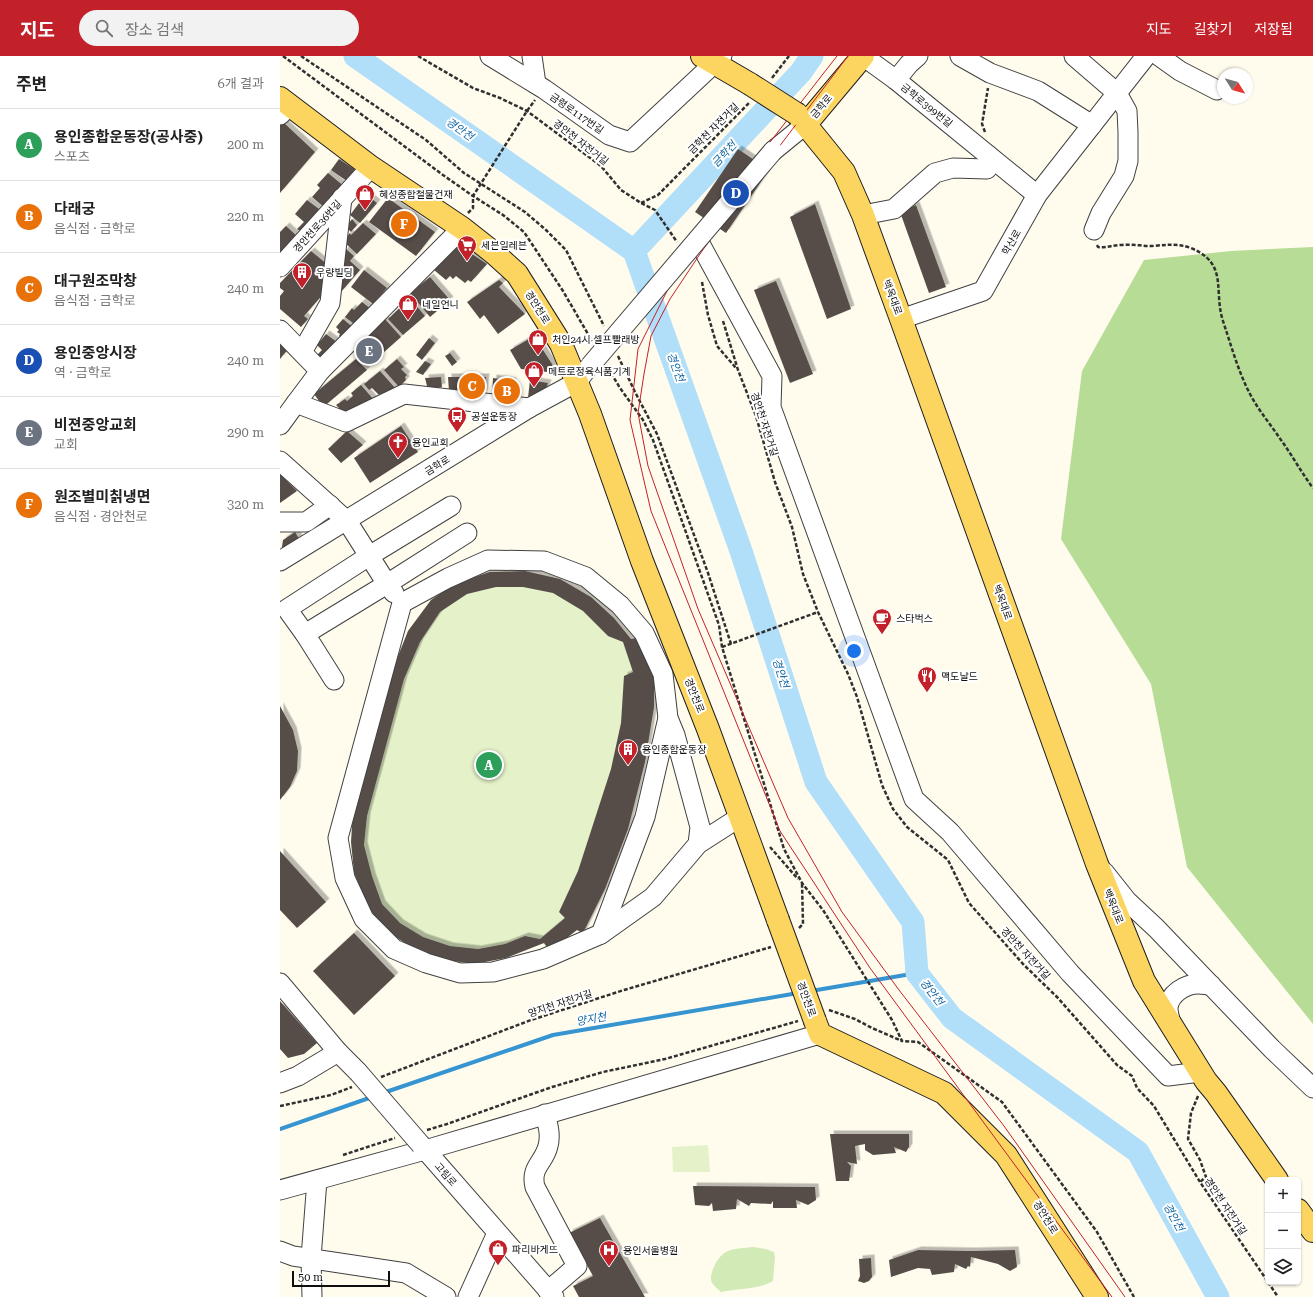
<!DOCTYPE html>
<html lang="ko">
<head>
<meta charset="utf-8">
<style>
  body { margin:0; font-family:"Roboto Serif","Noto Sans KR",serif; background:#f2f2f2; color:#222 }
  .controls { position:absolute; right:12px; bottom:12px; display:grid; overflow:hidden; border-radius:6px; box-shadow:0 1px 3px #0004 }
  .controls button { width:36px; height:36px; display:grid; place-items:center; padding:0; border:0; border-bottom:1px solid #e0e0e0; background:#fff; color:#222; font:20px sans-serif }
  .compass { position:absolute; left:937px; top:12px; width:36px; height:36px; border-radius:50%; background:#fff; box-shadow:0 1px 3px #0004; rotate:127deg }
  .scale { position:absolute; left:12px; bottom:10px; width:98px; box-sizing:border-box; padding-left:4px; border:2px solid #0e0e0e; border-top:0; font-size:11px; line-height:14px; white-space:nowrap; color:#0e0e0e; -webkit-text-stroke:3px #fff; paint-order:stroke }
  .you { position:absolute; left:574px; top:595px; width:14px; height:14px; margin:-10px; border:3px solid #fff; border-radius:50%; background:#1a73e8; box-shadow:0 0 0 6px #1a73e833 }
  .badge { display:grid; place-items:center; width:26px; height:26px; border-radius:50%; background:#c2212a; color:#fff; font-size:13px; font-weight:700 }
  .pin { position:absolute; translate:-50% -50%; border:2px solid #fff; box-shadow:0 1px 4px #0006 }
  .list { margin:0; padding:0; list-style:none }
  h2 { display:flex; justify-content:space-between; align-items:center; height:52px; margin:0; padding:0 16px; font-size:17px }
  h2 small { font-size:13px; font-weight:400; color:#767676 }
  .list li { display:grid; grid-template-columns:26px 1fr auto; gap:12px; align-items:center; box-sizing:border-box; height:72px; padding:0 16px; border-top:1px solid #e0e0e0 }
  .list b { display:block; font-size:15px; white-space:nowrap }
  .list p { margin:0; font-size:13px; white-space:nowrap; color:#767676 }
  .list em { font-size:13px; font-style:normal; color:#767676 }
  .icon { flex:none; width:22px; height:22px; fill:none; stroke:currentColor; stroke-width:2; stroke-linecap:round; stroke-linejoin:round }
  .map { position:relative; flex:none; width:1033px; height:1241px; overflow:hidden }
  header { display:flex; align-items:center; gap:24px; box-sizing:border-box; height:56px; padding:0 20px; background:#c2212a; color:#fff }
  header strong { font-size:19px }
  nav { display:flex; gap:22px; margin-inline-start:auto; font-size:14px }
  .search { width:280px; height:36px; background:#f2f2f2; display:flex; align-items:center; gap:10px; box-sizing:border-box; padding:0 14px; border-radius:22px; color:#767676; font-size:15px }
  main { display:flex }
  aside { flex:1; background:#fff }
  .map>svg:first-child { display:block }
  .green { fill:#d2ebb6 }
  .forest { fill:#b6dc95 }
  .pitch { fill:#e4f1c9 }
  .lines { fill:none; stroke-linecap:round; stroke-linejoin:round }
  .stream { stroke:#3695d1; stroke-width:4 }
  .river { stroke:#b1def8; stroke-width:23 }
  .building { fill:#574e4a; fill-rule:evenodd; filter:url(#shadow) }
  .minor-casing { stroke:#414141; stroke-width:21 }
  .major-casing { stroke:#1f1f1f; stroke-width:24 }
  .path { stroke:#303030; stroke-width:2.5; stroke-dasharray:4 2; stroke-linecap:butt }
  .minor { stroke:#fff; stroke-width:19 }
  .major { stroke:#fcd561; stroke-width:22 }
  .tram { stroke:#c2212a; stroke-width:1 }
  .minor-bridge-casing { stroke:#414141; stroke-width:21; stroke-linecap:butt }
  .major-bridge-casing { stroke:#1f1f1f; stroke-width:24; stroke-linecap:butt }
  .minor-bridge { stroke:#fff; stroke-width:19 }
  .major-bridge { stroke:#fcd561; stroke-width:22 }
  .labels { text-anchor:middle; stroke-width:4; stroke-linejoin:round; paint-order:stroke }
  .street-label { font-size:10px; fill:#0e0e0e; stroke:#fff }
  .poi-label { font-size:10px; fill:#0e0e0e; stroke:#fff; text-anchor:start }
  .water-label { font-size:11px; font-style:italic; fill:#1366a3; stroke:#fff }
</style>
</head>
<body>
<header>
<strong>지도</strong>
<div class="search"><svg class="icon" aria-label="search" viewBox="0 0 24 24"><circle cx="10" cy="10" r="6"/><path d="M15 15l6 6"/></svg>장소 검색</div>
<nav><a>지도</a><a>길찾기</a><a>저장됨</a></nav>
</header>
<main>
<aside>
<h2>주변<small>6개 결과</small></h2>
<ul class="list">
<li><span class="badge" style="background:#2e9e5b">A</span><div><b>용인종합운동장(공사중)</b><p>스포츠</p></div><em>200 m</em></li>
<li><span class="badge" style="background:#e8710a">B</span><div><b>다래궁</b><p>음식점 · 금학로</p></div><em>220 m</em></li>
<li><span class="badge" style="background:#e8710a">C</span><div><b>대구원조막창</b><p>음식점 · 금학로</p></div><em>240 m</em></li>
<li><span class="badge" style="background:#1a4fb4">D</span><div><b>용인중앙시장</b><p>역 · 금학로</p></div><em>240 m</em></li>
<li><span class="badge" style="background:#6b7280">E</span><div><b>비젼중앙교회</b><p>교회</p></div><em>290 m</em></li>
<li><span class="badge" style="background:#e8710a">F</span><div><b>원조별미칡냉면</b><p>음식점 · 경안천로</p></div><em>320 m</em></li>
</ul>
</aside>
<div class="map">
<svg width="1033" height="1241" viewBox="0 0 1033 1241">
  <defs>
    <filter id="shadow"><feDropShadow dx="3.5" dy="-3.5" stdDeviation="0" flood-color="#0004"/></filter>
  </defs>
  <rect width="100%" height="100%" fill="#fffcee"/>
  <path class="green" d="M 473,1191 L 486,1193 L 494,1196 L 495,1202 L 493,1225 C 477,1234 459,1232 441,1236 C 438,1233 432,1229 431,1224 C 430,1215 439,1198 448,1195 C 455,1192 465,1192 473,1191 Z"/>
  <polygon class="forest" points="1033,191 1033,968 907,811 871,628 781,483 802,315 864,204 951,195"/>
  <g class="pitch">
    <polygon points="210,516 280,523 311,541 333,562 374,609 374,651 365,706 348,773 325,833 303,877 296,874 270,895 263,887 226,902 194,908 160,903 132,892 103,872 85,846 74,816 71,786 73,755 128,575 151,544 178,526"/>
    <polygon points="428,1089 430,1116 393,1116 392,1091"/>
  </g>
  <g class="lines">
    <g class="stream">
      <polyline points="531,935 637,917"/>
      <polyline points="103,1037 273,979 518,937"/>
      <polyline points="0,1073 92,1041"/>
    </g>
    <g class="river">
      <polyline points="75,0 354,195 461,495 536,726 633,866 637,917 672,962 858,1096 938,1241"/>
      <polyline points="354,195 521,16 532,0"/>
    </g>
  </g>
  <g class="building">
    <polygon points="2,65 35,96 0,137 0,66"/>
    <polygon points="458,93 489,114 446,177 415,156"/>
    <polygon points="59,103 74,113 76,122 71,128 51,114"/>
    <polygon points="48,117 65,131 45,152 32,141 40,132 37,129"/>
    <polygon points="86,138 97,147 80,167 70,159"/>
    <polygon points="108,142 155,176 136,200 89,166"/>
    <polygon points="27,144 43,156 24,178 17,173 24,166 15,158"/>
    <polygon points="535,148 571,253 547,263 510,161"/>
    <polygon points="636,149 666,231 649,237 620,156"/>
    <polygon points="72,163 77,169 71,176 66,171"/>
    <polygon points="83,167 96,178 77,198 63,185 70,177 71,179"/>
    <polygon points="6,170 17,180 0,199 0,176"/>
    <polygon points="177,188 207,208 191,226 188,224 185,227 176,220 173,223 170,220 166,224 154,214"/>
    <polygon points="66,193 74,200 70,205 80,214 61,236 54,230 61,200"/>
    <polygon points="31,195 48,209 46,227 42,234 45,236 24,260 28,263 21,271 0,253 0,240 4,235 0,232 0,227"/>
    <polygon points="84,214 107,232 93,248 71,231"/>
    <polygon points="150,221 170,244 150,261 130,237"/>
    <polygon points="219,224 223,227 219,231 245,258 218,278 204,259 200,263 187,246"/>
    <polygon points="496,225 533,318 510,327 474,234"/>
    <polygon points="130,242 145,260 123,279 108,263"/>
    <polygon points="82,246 91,253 77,270 65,261 72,252 74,254"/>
    <polygon points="63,263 75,273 63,283 59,280 60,278 57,276 59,274 56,271"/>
    <polygon points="105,263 121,281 103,297 88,281"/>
    <polygon points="46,278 61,289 47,308 37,299 42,294 37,289"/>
    <polygon points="254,280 274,311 267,316 241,313 230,294"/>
    <polygon points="149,282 155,287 142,304 136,299"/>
    <polygon points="0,283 9,292 0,303"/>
    <polygon points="84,283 100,298 91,307 77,294"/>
    <polygon points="170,297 177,306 172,310 165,300"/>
    <polygon points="76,303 87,314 41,353 36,348 39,345 34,338"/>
    <polygon points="117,303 124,311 121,313 127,319 125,321 126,324 119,331 104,314"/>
    <polygon points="145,305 151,308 143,319 136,316"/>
    <polygon points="100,315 116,333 106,342 102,337 99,339 92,332 89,334 84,328"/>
    <polygon points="161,321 162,331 148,334 145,322"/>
    <polygon points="168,321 206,321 204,338 169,335"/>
    <polygon points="213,322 233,325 232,341 212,341"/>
    <polygon points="250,324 268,327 266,333 248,342"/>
    <polygon points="81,329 94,344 77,352 75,351 69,357 66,355 63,358 52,358 59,352 56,349 65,343 67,345 73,340 71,337"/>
    <polygon points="121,370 138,396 90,427 74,402"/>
    <polygon points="67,375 83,389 61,407 48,393"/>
    <polygon points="0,418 17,435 0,447"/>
    <polygon points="15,476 20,484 1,497 3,484"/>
    <path d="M 245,515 L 280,523 L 311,541 L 334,562 L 351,583 L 361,581 L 374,609 L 374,651 L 365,706 L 348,773 L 325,833 L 303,877 L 297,874 L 270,895 L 264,887 L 226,902 L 194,908 L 160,903 L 132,892 L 103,872 L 85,846 L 74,816 L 71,786 L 73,755 L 114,610 L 128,575 L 151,544 L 178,526 L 210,516 ZM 216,531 L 243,531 L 273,537 L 303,555 L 328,580 L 343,586 L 353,616 L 344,620 L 341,667 L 331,713 L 298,815 L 279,856 L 285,862 L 260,883 L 245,880 L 225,888 L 198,893 L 170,890 L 143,881 L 120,867 L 102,848 L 92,820 L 84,789 L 87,760 L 124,623 L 140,586 L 160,556 L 187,538 Z"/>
    <polygon points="0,650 13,674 18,695 17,715 10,731 0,744"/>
    <polygon points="0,795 46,846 17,872 0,854"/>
    <polygon points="74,877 115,920 74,959 33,915"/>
    <polygon points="0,945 37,987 24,998 8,1002 0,993"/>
    <polygon points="550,1078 629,1078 629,1091 626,1096 614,1091 616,1097 593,1099 585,1094 585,1088 575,1090 577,1108 567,1106 571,1110 569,1125 556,1125"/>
    <polygon points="413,1130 535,1131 536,1144 528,1149 516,1144 517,1152 493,1152 493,1145 491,1148 471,1147 469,1150 457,1143 456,1153 433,1155 432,1147 429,1150 415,1149"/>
    <polygon points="320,1162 365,1241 299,1241 293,1230 313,1220 289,1177"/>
    <polygon points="638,1194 691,1195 735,1194 737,1211 730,1215 718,1208 691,1201 690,1211 688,1210 686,1213 675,1208 674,1216 652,1219 650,1213 638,1212 611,1221 609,1204"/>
    <polygon points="591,1202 592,1221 589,1225 584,1227 578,1225 580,1220 579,1203"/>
  </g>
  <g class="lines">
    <g class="minor-casing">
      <g id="minor">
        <polyline points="210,0 264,33 329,79 350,86 442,0"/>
        <polyline points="252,0 256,28"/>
        <polyline points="583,0 616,24 757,139"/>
        <polyline points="680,0 710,17 758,35 812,69"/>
        <polyline points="794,0 837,37 847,55 848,76 848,105 844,120 821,157 814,174"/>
        <polyline points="879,0 900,15 937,34"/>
        <polyline points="616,24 629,8 638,0"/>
        <polyline points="0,59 10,49"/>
        <polyline points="493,95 526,68"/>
        <polyline points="583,159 614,153 655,117 673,112 707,113 709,100"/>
        <polyline points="418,184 492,320 491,351 634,743 670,776 790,917 888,1020 920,1016"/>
        <polyline points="0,211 91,111"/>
        <polyline points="621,263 703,235 757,139 866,0"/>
        <polyline points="0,274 40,315 16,347 66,366 124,338 249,352"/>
        <polyline points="22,296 50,247 62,142"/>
        <polyline points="40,315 182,172"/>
        <polyline points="0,369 16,347"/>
        <polyline points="0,405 67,465 107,528 114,537"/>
        <polyline points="0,466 26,466 50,449"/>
        <polyline points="0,505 249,352 297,326 306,314"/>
        <polyline points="25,578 107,528 187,477"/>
        <polyline points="54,624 25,578 7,553 89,500 171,450"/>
        <polyline points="418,788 373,841 321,878 263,903 213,916 180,917 146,907 114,893 84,863 65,822 58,782 122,547 168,522 208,504 264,505 306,521 340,549 364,577 383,618 388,662 395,679 420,771 418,788 460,761"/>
        <polyline points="824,816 847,845 876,872 992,993 1033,1032"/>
        <polyline points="321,878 365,761 388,662"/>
        <polyline points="0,927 58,996 78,1016"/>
        <path d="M 891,968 C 890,963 888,957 888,952 C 889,938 905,928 918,928 C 923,928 927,929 931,929"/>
        <polyline points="0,1027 18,1020 58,996"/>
        <path d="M 265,1058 C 268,1069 271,1079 268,1090 C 264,1107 250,1111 255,1131 L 297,1210 L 268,1235"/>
        <polyline points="141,1089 274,1241"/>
        <polyline points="0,1134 145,1094 540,978"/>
        <polyline points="0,1195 13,1200 126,1217 166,1241"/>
        <polyline points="32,1241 31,1202 37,1124"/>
        <polyline points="188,1241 217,1177"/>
      </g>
    </g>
    <g class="major-casing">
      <g id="major">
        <polyline points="422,0 470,28"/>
        <polyline points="0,42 91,111 182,172 215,198 237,218 281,288 310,358 362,505 428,673 498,864"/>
        <polyline points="517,58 564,116 583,159 621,263 817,808 864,925 926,1025 936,1037 997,1124"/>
        <polyline points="526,68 583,0"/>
        <polyline points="535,965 540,978 664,1037 726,1099 817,1241"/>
        <polyline points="1018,1154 1033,1175"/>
      </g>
    </g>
    <g class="path">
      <polyline points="3,0 163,119 193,140 223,159 244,176 283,235 312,285"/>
      <polyline points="21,0 146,84 184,117 245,156 266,174 286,194 324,270"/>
      <polyline points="138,0 193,32 220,42 247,55 321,110 341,134 361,147 375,154 397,186"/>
      <polyline points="492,22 509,0"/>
      <polyline points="705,76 702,68 708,32"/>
      <polyline points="361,147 378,139 470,46"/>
      <polyline points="188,157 193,152 193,140 247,55 255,44"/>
      <path d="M 817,189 L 818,191 C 826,192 833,189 842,189 C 852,188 862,190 872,190 C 886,189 897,187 911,192 C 949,208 933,234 943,265 C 951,289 958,315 970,338 C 979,355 991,369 1001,384 C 1012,399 1021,416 1033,432"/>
      <polyline points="422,226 428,259 437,290 456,312"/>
      <polyline points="443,265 458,314 476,360 495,426 512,471 523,518 538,556 568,618 577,641 602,729 613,753 627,771 668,804 689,847 743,908 778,942 837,1009 852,1020 857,1032 874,1050 920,1126 988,1226"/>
      <polyline points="338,300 355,336 377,378 428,517 451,588"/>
      <polyline points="328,312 340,332 363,364 373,384 439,569 442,591 504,793 522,827 543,854 612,964 622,985 638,986 722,1046 817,1176 854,1241"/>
      <polyline points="442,591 538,556"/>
      <polyline points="490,791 518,823"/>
      <polyline points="519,872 523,868 522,827"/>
      <polyline points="549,954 575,963 592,972 622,985"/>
      <polyline points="101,1021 251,964 344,934 491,891"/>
      <polyline points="918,1040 911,1057 908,1083 920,1104 926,1121 920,1126"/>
      <polyline points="0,1050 51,1039 72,1031"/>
      <polyline points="147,1074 167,1068 272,1031 323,1016 385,1003 518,965"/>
      <polyline points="63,1099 115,1082"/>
      <polyline points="988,1226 998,1241"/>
    </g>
    <use href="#minor" class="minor"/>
    <use href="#major" class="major"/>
    <g class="tram">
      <polyline points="557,0 473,108 423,176 387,235 358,293 350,364 371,455 500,775 590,912 832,1241"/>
      <polyline points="568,0 486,108 422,195 390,243 371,280 364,318 358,357 368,410 418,553 508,762 562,856 619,934 724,1070 845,1241"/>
    </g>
    <g class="minor-bridge-casing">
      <g id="minor-bridge">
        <polyline points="310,310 493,95"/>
        <polyline points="78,1016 141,1089"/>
      </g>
    </g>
    <g class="major-bridge-casing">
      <g id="major-bridge">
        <polyline points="470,28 517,58"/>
        <polyline points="498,864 535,965"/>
      </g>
    </g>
    <use href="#minor-bridge" class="minor-bridge"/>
    <use href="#major-bridge" class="major-bridge"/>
  </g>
  <defs>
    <g id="shop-pin" transform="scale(1)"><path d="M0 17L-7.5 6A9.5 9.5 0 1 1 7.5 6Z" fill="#c2212a" stroke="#fff"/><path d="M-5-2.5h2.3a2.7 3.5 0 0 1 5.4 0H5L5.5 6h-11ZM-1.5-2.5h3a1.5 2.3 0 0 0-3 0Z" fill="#fff"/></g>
    <g id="supermarket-pin" transform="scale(1)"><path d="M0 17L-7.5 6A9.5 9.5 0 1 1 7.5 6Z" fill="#c2212a" stroke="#fff"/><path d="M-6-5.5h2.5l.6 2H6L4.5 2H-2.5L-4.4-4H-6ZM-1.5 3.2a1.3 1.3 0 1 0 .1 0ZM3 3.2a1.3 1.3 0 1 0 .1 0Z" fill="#fff"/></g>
    <g id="building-pin" transform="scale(1)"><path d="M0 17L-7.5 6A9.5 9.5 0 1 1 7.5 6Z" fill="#c2212a" stroke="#fff"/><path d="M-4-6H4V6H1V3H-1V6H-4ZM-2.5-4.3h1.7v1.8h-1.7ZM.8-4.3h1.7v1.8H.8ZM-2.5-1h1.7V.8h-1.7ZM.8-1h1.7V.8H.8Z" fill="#fff"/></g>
    <g id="bus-pin" transform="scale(1)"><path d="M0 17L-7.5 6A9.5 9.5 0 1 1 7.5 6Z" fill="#c2212a" stroke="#fff"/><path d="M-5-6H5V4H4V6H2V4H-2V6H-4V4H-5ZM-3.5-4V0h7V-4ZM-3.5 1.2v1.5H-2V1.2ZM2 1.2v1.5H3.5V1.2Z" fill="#fff"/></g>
    <g id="church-pin" transform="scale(1)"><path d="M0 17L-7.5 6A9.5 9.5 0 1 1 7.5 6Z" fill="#c2212a" stroke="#fff"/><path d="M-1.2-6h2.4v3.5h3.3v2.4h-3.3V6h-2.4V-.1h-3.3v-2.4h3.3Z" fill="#fff"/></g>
    <g id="cafe-pin" transform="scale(1)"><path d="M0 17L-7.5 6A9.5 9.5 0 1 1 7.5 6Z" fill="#c2212a" stroke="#fff"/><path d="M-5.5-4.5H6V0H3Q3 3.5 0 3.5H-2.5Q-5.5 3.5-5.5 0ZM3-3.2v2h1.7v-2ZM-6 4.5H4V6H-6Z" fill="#fff"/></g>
    <g id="restaurant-pin" transform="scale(1)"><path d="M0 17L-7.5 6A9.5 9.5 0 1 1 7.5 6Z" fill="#c2212a" stroke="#fff"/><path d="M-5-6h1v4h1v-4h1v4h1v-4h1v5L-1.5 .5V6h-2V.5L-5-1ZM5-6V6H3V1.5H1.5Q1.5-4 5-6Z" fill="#fff"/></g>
    <g id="hospital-pin" transform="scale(1)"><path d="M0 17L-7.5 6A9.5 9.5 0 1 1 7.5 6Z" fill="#c2212a" stroke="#fff"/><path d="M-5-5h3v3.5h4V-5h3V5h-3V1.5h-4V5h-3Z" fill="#fff"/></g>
  </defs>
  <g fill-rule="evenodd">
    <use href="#shop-pin" x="85" y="138"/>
    <use href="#supermarket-pin" x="187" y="189"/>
    <use href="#building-pin" x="22" y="216"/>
    <use href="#shop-pin" x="128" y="248"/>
    <use href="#shop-pin" x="258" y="283"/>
    <use href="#shop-pin" x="254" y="315"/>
    <use href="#bus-pin" x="177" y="360"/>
    <use href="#church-pin" x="118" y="386"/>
    <use href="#cafe-pin" x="602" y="562"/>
    <use href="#restaurant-pin" x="647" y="620"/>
    <use href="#building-pin" x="348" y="693"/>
    <use href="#shop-pin" x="218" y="1193"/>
    <use href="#hospital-pin" x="329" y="1194"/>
  </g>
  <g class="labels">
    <g class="street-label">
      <text transform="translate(647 49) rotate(39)" y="4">금학로399번길</text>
      <text transform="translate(541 50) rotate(-50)" y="4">금학로</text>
      <text transform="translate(297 57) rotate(35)" y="4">금령로117번길</text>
      <text transform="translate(433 72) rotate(-45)" y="4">금학천 자전거길</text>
      <text transform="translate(301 86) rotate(38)" y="4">경안천 자전거길</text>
      <text transform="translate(37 170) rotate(-48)" y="4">경안천로36번길</text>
      <text transform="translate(731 186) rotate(-60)" y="4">학산로</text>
      <text transform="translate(613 241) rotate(69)" y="4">백옥대로</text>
      <text transform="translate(258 251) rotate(58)" y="4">경안천로</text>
      <text transform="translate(485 368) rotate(72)" y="4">경안천 자전거길</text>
      <text transform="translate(157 409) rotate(-32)" y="4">금학로</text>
      <text transform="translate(723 546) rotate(70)" y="4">백옥대로</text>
      <text transform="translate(415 639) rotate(68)" y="4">경안천로</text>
      <text transform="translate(834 850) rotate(68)" y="4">백옥대로</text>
      <text transform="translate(746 897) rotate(47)" y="4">경안천 자전거길</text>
      <text transform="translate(527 943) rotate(70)" y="4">경안천로</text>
      <text transform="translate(280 947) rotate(-18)" y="4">양지천 자전거길</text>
      <text transform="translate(166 1118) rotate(49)" y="4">고림로</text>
      <text transform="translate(946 1150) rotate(56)" y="4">경안천 자전거길</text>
      <text transform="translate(766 1161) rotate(58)" y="4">경안천로</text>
    </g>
    <g class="poi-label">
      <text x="99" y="142">혜성종합철물건재</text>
      <text x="201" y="193">세븐일레븐</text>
      <text x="36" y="220">우량빌딩</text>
      <text x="142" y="252">네일언니</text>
      <text x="272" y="287">처인24시 셀프빨래방</text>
      <text x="268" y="319">메트로정육식품기계</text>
      <text x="191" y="364">공설운동장</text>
      <text x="132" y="390">용인교회</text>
      <text x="616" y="566">스타벅스</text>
      <text x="661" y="624">맥도날드</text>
      <text x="362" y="697">용인종합운동장</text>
      <text x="232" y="1197">파리바게뜨</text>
      <text x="343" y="1198">용인서울병원</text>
    </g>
    <g class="water-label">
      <text transform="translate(180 73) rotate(35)" y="4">경안천</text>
      <text transform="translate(444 98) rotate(-47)" y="4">금학천</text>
      <text transform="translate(396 311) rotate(70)" y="4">경안천</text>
      <text transform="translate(501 617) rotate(72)" y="4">경안천</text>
      <text transform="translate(652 936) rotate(52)" y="4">경안천</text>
      <text transform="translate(311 963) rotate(-10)" y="4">양지천</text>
      <text transform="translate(894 1161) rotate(61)" y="4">경안천</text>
    </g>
  </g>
</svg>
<div class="controls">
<button>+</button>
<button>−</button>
<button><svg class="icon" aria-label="layers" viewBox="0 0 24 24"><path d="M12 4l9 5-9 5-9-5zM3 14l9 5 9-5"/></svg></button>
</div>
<svg class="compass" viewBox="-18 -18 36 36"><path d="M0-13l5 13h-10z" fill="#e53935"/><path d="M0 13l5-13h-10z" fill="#767676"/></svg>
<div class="scale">50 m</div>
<div class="you"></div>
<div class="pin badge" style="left:209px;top:709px;background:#2e9e5b">A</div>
<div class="pin badge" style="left:227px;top:335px;background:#e8710a">B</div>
<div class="pin badge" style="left:192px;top:330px;background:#e8710a">C</div>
<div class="pin badge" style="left:456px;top:137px;background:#1a4fb4">D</div>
<div class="pin badge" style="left:89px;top:295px;background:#6b7280">E</div>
<div class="pin badge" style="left:124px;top:168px;background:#e8710a">F</div>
</div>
</main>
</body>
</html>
